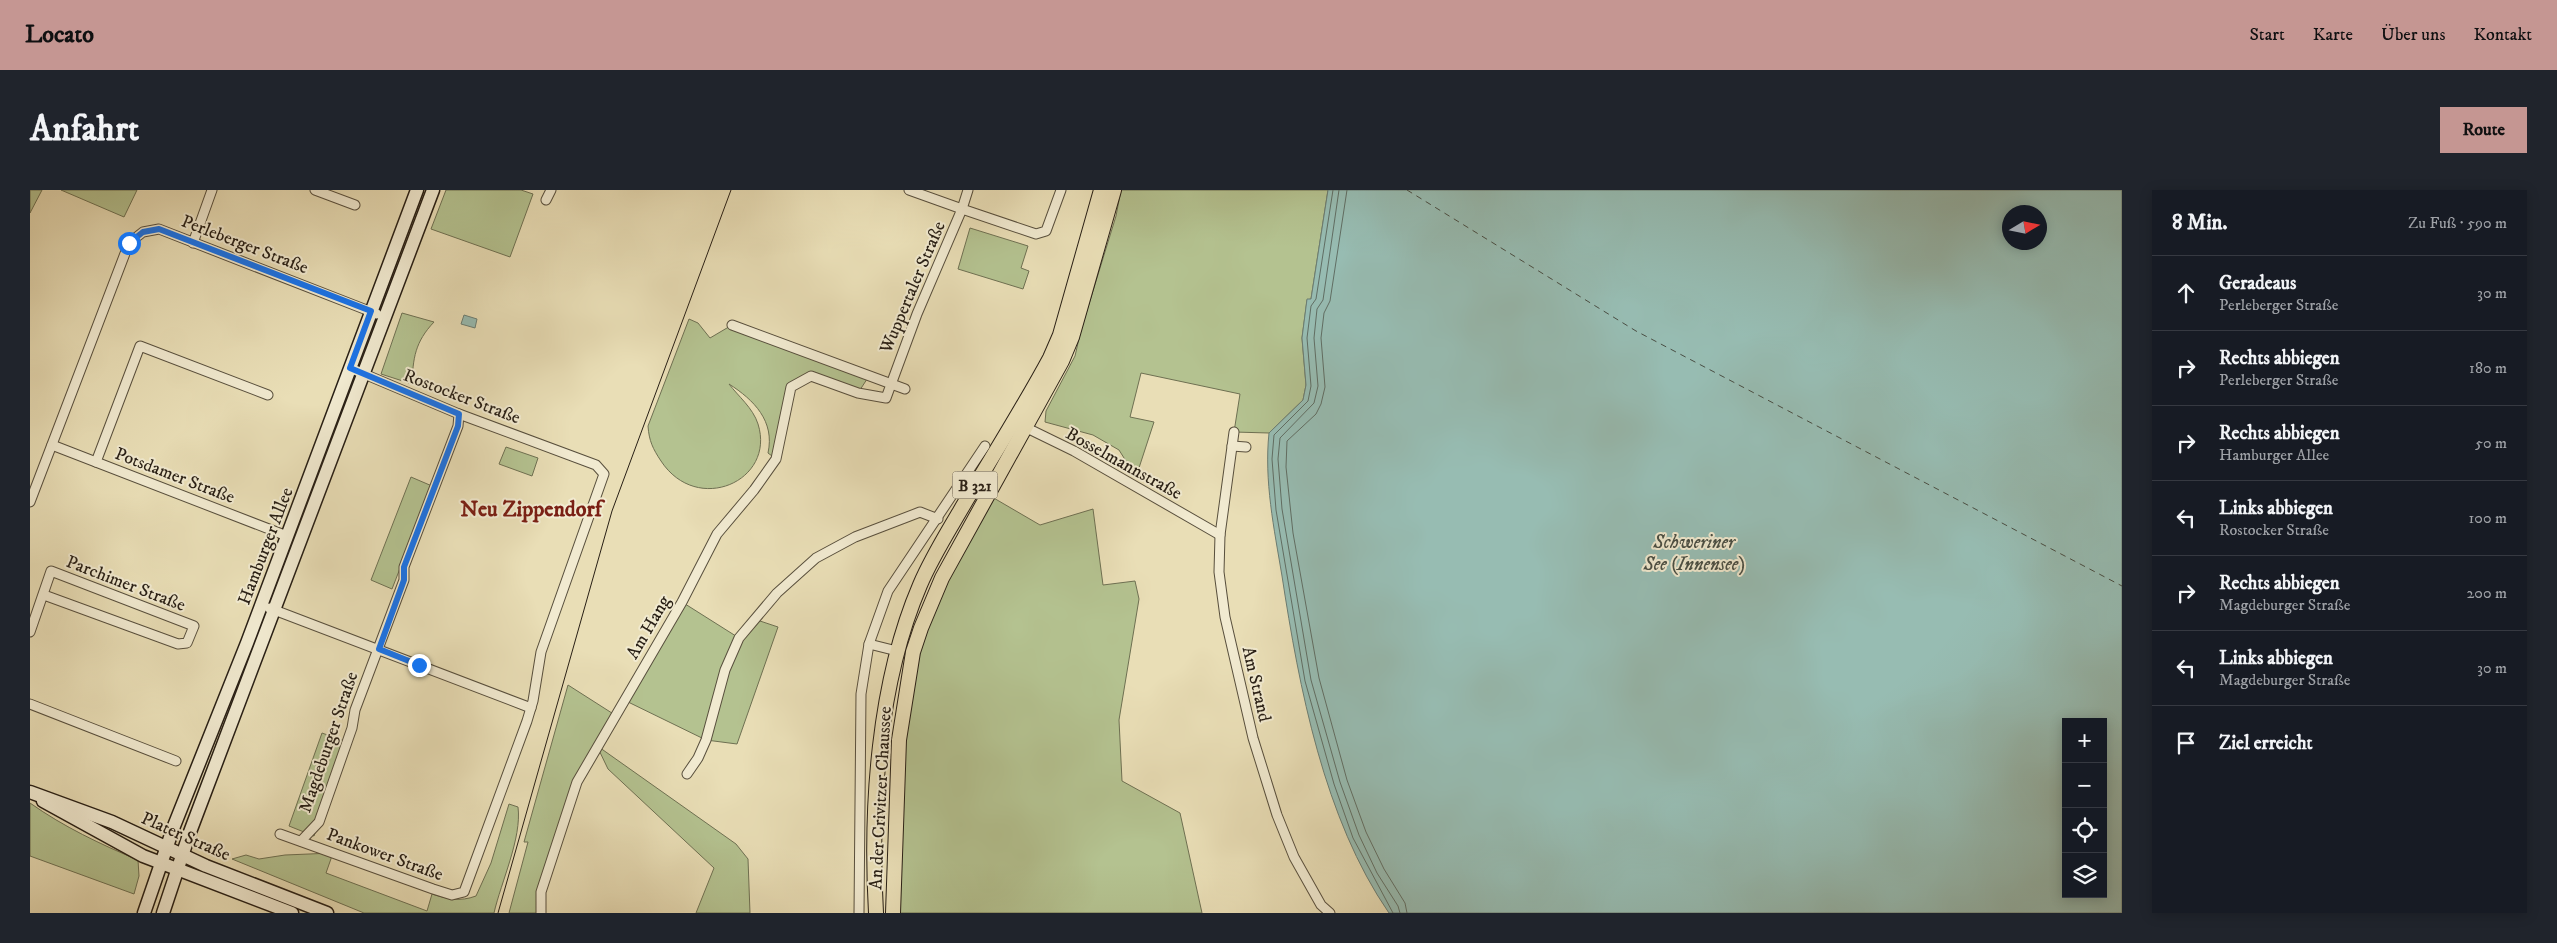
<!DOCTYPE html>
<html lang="de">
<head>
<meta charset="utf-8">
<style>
  body { margin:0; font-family:"IM FELL DW Pica",serif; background:#20242c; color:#f1f3f6 }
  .controls { position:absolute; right:15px; bottom:15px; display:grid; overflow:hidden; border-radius:0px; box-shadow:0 2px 12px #0003 }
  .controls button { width:45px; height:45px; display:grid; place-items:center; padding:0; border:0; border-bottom:1px solid #363941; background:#171b24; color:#f1f3f6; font:25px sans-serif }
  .compass { position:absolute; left:1972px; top:15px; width:45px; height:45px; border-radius:50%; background:#171b24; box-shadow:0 2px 12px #0003; rotate:80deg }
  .stop { position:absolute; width:15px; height:15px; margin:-11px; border:4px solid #1a73e8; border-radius:50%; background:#fff }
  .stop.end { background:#1a73e8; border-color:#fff; box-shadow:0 1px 5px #0008 }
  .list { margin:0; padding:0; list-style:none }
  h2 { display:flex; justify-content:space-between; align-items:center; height:65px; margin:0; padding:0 20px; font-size:21px }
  h2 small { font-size:16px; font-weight:400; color:#9ea1a6 }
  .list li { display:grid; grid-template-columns:32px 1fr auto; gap:15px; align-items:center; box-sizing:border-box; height:75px; padding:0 20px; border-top:1px solid #363941 }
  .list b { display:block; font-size:19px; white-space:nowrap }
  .list p { margin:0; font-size:16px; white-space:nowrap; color:#9ea1a6 }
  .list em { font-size:16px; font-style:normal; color:#9ea1a6 }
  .icon { flex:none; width:28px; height:28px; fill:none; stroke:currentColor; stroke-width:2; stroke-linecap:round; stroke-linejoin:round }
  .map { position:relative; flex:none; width:2092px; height:723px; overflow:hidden; border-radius:0px }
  header { display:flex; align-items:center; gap:30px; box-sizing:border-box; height:70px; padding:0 25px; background:#c59692; color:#111 }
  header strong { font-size:24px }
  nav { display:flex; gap:28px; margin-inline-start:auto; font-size:18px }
  .intro { display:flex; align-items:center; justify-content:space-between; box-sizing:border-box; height:120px; padding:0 30px }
  h1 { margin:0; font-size:35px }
  .button { padding:12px 22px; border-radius:0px; background:#c59692; color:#111; font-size:18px; font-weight:700 }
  main { display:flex; gap:30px; padding:0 30px }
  aside { flex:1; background:#171b24; border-radius:0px; box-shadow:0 2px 12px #0003 }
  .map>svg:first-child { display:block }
  .green { fill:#b4c290; stroke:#6e7052 }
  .water { fill:#97bcb2; stroke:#6b7d73; fill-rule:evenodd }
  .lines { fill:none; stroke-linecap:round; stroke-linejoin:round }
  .shore { stroke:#606e64; stroke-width:1 }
  .ferry { stroke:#494e44; stroke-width:1; stroke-dasharray:6 5; stroke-linecap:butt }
  .street-casing { stroke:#584f3d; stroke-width:11 }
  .secondary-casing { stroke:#281f15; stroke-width:15 }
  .primary-casing { stroke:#281f15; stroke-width:16 }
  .street { stroke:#f1ead0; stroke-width:9 }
  .secondary { stroke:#f1ead0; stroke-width:12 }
  .primary { stroke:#e9deb6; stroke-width:14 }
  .tram { stroke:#281f15; stroke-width:1 }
  .route { stroke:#1a73e8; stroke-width:6 }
  .labels { text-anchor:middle; stroke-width:4; stroke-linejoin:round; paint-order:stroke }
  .shield { fill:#f1ead0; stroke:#645c4d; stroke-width:1 }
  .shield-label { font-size:16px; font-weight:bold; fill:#281f15 }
  .street-label { font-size:18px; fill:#281f15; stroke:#f1ead0 }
  .water-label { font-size:19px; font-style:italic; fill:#494e44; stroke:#f1ead0 }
  .district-label { font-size:22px; font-weight:bold; fill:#7a1f14; stroke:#f1ead0 }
</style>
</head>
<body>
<header>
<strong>Locato</strong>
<nav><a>Start</a><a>Karte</a><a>Über uns</a><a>Kontakt</a></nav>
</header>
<div class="intro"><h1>Anfahrt</h1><a class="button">Route</a></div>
<main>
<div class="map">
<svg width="2092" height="723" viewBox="0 0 2092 723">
  <rect width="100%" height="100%" fill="#e9deb6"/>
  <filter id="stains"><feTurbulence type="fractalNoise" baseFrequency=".004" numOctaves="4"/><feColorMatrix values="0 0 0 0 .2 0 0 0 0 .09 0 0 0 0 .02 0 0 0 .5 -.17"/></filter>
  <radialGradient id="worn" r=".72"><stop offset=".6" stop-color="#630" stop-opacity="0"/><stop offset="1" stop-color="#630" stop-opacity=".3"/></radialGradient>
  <g class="green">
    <polygon points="0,0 12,0 0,23"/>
    <polygon points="31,0 107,0 94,27"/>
    <polygon points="416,0 491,0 503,4 480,67 401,39"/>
    <polygon points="1091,0 1298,0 1281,109 1277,110 1272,148 1276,195 1273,210 1239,243 1204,242 1210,204 1111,183 1100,227 1124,232 1106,287 1089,260 1063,245 1015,232 1016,221 1045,166 1051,140 1086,26"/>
    <polygon points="940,38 998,56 991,78 999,81 993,99 928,79"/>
    <path d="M 372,123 L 404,132 C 385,152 383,168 382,194 L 351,184 Z"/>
    <path d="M 659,129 L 668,133 L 680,148 L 702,135 L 839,186 L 828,203 L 781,186 L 761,197 L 746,269 L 738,263 C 745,231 724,210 699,194 C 708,206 723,218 728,234 C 746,291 667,326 631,271 C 623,259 619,251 618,236 Z"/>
    <polygon points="476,257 508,268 502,286 469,274"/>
    <polygon points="381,287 402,296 362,399 341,390"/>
    <path d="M 962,307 L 1010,335 L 1063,319 L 1073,395 L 1105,391 L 1109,409 L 1089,530 L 1092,591 L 1150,623 L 1172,723 L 869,723 C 872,637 869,550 888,465 C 901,409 935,357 962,307 Z"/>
    <polygon points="652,412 709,448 724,429 748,437 707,554 676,550 594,510"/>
    <polygon points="538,495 585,525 566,555 706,654 718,669 720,723 666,723 684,678 578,579 567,556 547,592 511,702 511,723 479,723 498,652 494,652"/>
    <polygon points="292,543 317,552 284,646 259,636"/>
    <path d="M 0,613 C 34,637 70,654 108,670 L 109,686 L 104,704 L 0,666 Z"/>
    <path d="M 479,614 L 488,617 C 492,648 471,692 464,723 L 334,723 L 202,669 L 216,665 L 229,669 L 255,665 L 303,663 L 296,683 L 397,721 L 402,704 C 417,709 430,712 446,706 L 461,673 Z"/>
  </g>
  <g class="water">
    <path d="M 1298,0 L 2092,0 L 2092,723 L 1359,723 C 1294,629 1269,497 1252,386 C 1244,338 1234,291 1239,243 L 1273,210 L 1276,195 L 1272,148 L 1277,109 L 1281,109 ZM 1980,22 L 2010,22 L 2010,52 L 1980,52 ZM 2036,532 L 2073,532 L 2073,704 L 2036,704 Z"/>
    <polygon points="434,125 447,129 445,138 431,134"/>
  </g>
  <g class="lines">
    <g class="shore">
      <polyline points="1303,0 1286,109 1281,116 1277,148 1281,196 1278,211 1244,245 1242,269 1246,320 1275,491 1304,594 1323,648 1363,723"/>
      <polyline points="1309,0 1293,110 1287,119 1284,148 1288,196 1284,213 1250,248 1248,269 1252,319 1281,490 1310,592 1329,645 1347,683 1368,716 1370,723"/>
      <polyline points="1317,0 1300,111 1294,123 1291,148 1295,197 1291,214 1286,224 1257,251 1256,277 1263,343 1289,488 1317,590 1336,642 1354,679 1375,713 1377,723"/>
    </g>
    <polyline class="ferry" points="1377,0 1606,141 2092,396"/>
    <g class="street-casing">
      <g id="street">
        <polyline points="285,0 325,15"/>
        <polyline points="938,0 932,19 1006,44 1016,41 1031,0"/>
        <polyline points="516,10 521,0"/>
        <polyline points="163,53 182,0"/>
        <polyline points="702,135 875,199"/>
        <polyline points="990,238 1001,240 1044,261 1190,345"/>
        <polyline points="1204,242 1190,345 1189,382 1195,427 1223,548 1247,625 1264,667 1291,715 1300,723"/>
        <polyline points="22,255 257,346"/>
        <polyline points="1202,256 1216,257"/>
        <polyline points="66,272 110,156 238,205"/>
        <polyline points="0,312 99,53 113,42 129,39 347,124"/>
        <polyline points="239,418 501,518"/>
        <polyline points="0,442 21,381 164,436 157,453 148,454 14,405"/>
        <polyline points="839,454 867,461"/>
        <polyline points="0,514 146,571"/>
        <polyline points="657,584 668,568 676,550 695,480 709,448 747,403 786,368 825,347 890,322 908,329"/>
        <polyline points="250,644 403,699 422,705 434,702 497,531 503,511 511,462 574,284 566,275 429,224 320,178"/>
        <polyline points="271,651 289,632 322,538 325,520 374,390 374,377 428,236 429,224"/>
        <polyline points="511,723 511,702 547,592 652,412 687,344 724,300 746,269 761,197 781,186 828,203 856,208 887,124 932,19 879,0"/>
        <polyline points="829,723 831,504 839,454 858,401 955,256"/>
      </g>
    </g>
    <g class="secondary-casing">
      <g id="secondary">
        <polyline points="0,602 82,632 176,676 297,723"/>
        <polyline points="13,611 113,666 262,723"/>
        <polyline points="114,723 144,636 217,453 387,0"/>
        <polyline points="133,723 160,642 403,0"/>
      </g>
    </g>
    <g class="primary-casing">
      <g id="primary">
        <path d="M 846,723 C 840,617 848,493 890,395 C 901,369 916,345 930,321 C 960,270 992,220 1020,168 L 1030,145 L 1071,0"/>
        <polyline points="863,723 869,550 883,462 891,438 912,388 1032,171 1042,147 1084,0"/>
      </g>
    </g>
    <use href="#street" class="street"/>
    <use href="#secondary" class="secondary"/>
    <use href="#primary" class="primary"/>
    <polyline class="tram" points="468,723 582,321 701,0"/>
  </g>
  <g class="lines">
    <polyline class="route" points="99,53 113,42 129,39 341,121 320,178 429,224 428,236 374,377 374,390 349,459 389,475"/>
  </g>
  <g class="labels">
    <rect class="shield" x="922.5" y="281.5" width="45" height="27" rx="4"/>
    <g class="shield-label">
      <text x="945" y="301">B 321</text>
    </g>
    <g class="street-label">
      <text transform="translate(215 54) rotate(21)" y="6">Perleberger Straße</text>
      <text transform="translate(882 97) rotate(-67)" y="6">Wuppertaler Straße</text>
      <text transform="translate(432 206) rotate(21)" y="6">Rostocker Straße</text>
      <text transform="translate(1094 273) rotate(29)" y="6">Bosselmannstraße</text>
      <text transform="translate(145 285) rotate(21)" y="6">Potsdamer Straße</text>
      <text transform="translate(235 356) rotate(-69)" y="6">Hamburger Allee</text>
      <text transform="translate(96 393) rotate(21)" y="6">Parchimer Straße</text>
      <text transform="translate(618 437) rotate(-60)" y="6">Am Hang</text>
      <text transform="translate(1227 494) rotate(77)" y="6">Am Strand</text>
      <text transform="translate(298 552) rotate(-71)" y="6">Magdeburger Straße</text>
      <text transform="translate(850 608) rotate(-87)" y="6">An der Crivitzer Chaussee</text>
      <text transform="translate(156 646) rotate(24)" y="6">Plater Straße</text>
      <text transform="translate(355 664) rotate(20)" y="6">Pankower Straße</text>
    </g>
    <g class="water-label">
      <text x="1664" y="358">Schweriner<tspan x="1664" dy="22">See (Innensee)</tspan></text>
    </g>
    <g class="district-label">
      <text x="501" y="326">Neu Zippendorf</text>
    </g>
  </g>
  <rect width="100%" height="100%" filter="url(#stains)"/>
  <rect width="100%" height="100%" fill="url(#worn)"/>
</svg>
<div class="controls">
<button>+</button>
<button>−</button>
<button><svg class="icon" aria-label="locate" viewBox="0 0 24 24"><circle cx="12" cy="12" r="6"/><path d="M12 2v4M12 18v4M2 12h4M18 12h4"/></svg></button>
<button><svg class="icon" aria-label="layers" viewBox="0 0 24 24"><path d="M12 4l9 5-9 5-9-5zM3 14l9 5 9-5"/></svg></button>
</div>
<svg class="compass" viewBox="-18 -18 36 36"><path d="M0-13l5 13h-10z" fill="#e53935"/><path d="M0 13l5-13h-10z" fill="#9ea1a6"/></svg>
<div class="stop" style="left:99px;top:53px"></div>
<div class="stop end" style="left:389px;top:475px"></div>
</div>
<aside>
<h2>8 Min.<small>Zu Fuß · 590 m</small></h2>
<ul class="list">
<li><svg class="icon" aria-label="ahead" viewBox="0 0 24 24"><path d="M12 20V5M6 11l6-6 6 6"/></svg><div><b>Geradeaus</b><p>Perleberger Straße</p></div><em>30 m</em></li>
<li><svg class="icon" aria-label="right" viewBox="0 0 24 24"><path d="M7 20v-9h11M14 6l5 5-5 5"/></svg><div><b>Rechts abbiegen</b><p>Perleberger Straße</p></div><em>180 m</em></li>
<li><svg class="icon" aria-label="right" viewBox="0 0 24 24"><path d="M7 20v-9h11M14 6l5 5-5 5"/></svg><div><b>Rechts abbiegen</b><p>Hamburger Allee</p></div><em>50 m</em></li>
<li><svg class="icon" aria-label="left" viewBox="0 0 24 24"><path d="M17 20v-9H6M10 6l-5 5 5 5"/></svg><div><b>Links abbiegen</b><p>Rostocker Straße</p></div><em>100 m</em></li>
<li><svg class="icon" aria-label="right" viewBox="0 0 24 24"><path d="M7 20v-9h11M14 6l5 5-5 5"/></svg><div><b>Rechts abbiegen</b><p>Magdeburger Straße</p></div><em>200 m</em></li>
<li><svg class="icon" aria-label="left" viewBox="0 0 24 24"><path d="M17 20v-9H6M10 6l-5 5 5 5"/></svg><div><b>Links abbiegen</b><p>Magdeburger Straße</p></div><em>30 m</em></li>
<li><svg class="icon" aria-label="arrive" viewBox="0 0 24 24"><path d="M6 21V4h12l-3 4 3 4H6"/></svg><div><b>Ziel erreicht</b></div></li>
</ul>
</aside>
</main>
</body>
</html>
